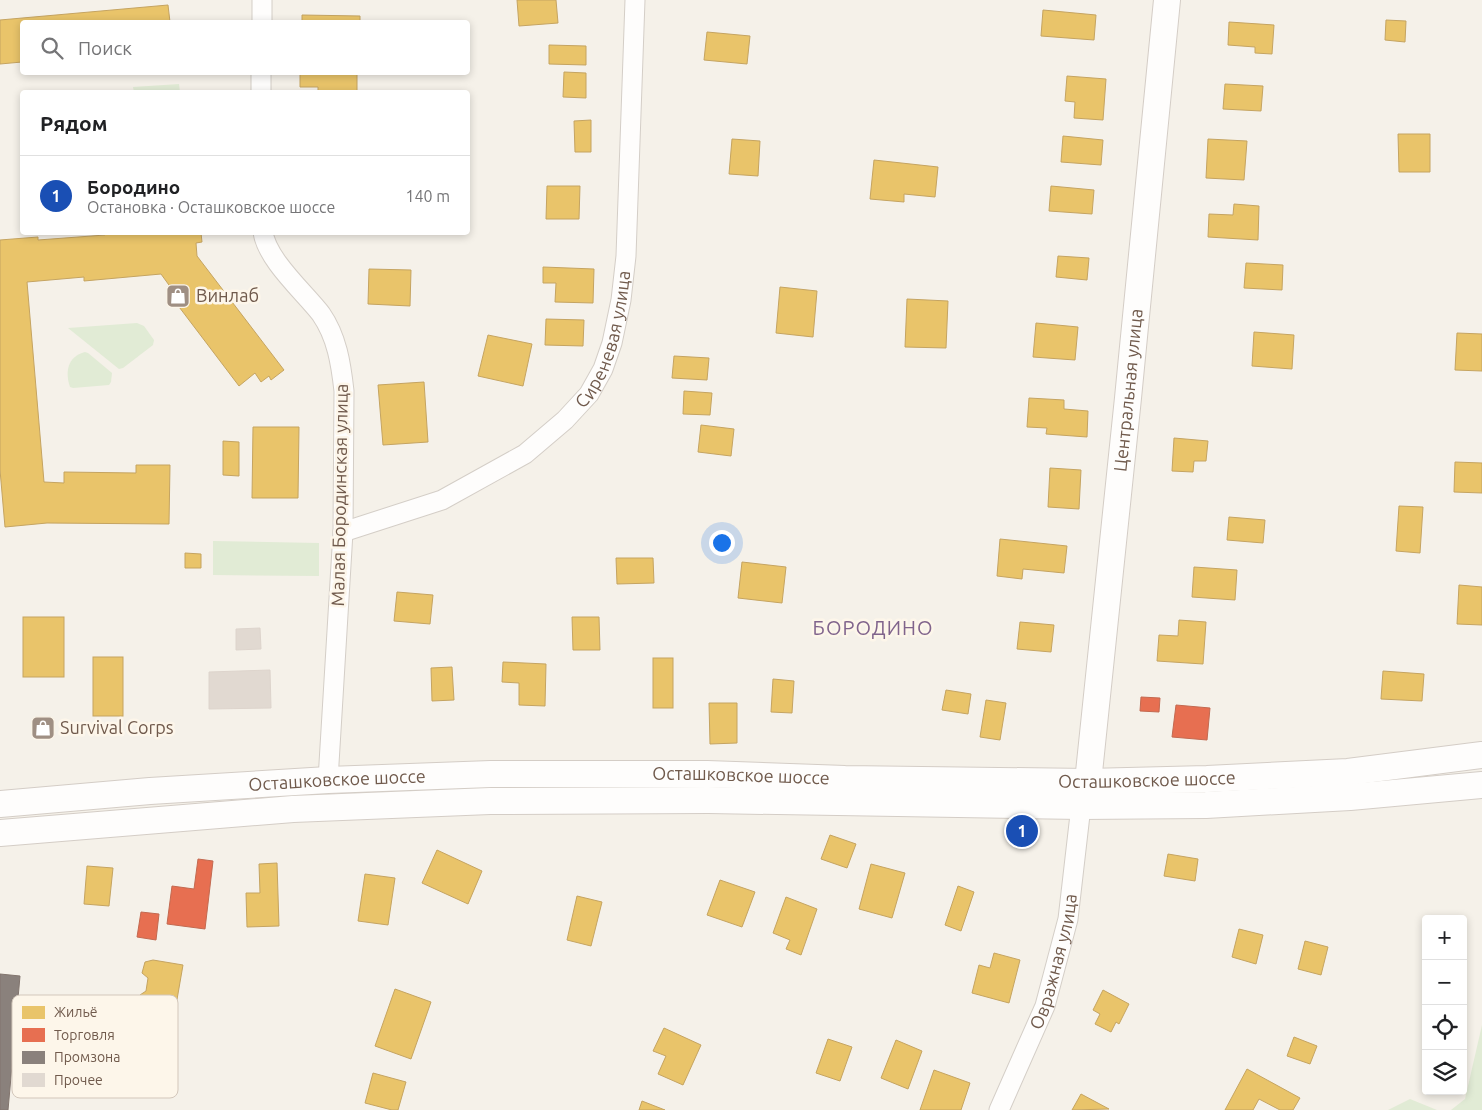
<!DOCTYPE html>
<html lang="ru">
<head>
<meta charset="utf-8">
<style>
  body { margin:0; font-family:Ubuntu,sans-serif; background:#f2f2f2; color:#202124 }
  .controls { position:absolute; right:15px; bottom:15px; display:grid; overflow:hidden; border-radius:5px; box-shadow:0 2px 8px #0003 }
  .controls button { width:45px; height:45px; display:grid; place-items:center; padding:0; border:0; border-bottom:1px solid #e0e0e0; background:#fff; color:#202124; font:25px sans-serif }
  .you { position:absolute; left:721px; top:542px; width:18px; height:18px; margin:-12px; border:4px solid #fff; border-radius:50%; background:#1a73e8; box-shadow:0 0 0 8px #1a73e833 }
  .badge { display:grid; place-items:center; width:32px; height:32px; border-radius:50%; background:#7c3aed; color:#fff; font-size:16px; font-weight:700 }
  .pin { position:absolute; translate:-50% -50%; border:2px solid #fff; box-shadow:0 1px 5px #0006 }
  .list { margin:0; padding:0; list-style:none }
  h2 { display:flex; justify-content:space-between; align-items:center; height:65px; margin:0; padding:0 20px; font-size:21px }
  h2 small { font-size:16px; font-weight:400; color:#757577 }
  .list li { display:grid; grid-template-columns:32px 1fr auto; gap:15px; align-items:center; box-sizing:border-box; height:80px; padding:0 20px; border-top:1px solid #e0e0e0 }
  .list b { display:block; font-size:19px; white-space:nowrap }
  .list p { margin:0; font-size:16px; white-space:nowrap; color:#757577 }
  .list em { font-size:16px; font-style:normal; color:#757577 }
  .icon { flex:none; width:28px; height:28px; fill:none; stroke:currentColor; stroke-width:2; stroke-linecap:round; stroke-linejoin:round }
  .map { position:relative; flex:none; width:1482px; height:1110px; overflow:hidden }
  .search { position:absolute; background:#fff; box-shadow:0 2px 8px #0003; left:20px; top:20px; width:450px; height:55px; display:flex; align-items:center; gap:12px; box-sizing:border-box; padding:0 18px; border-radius:5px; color:#757577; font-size:19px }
  .panel { position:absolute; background:#fff; box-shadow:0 2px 8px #0003; left:20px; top:90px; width:450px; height:145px; border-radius:5px }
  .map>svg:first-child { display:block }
  .green { fill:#e1ebd5 }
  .homes { fill:#e9c46a; stroke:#c5a461 }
  .shops { fill:#e76f51; stroke:#c36950 }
  .industry { fill:#8a817c; stroke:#82756e }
  .building { fill:#e1d9d1; stroke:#ddd4cc }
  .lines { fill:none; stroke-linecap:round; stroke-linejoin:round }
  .street-casing { stroke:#d4cec7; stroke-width:21 }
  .secondary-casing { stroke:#d4cdc6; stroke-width:28 }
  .street { stroke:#fefdfc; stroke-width:19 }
  .secondary { stroke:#fefdfc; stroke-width:26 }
  .labels { text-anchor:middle; stroke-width:5; stroke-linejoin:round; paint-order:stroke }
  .poi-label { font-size:18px; fill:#705a4c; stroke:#fdf6ea; text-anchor:start }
  .street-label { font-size:18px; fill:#705a4c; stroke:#fdf6ea }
  .quarter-label { font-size:20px; letter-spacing:1px; fill:#80648c; stroke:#fdf6ea }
  .key { fill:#fdf6ea; stroke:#d3c7bb; stroke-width:1 }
  .key-label { font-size:14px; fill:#705a4c }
</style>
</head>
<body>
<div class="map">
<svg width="1482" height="1110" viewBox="0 0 1482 1110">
  <rect width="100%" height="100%" fill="#f5f1e9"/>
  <g class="green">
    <polygon points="179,84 180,92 134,92 133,87"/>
    <polygon points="137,323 144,326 154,340 153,345 123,368 119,369 68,328"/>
    <path d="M 85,352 L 88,353 L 112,373 L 111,382 L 109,385 L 73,388 L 70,387 C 65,372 67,357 85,352 Z"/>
    <polygon points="213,541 319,543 319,576 213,575"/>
    <polygon points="1482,1025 1482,1110 1451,1110 1465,1099"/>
    <polygon points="1410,1099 1437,1110 1388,1110"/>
  </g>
  <g class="homes">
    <polygon points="517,0 556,0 558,23 519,26"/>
    <polygon points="168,5 170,22 22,22 22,62 0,64 0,20"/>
    <polygon points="1043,10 1096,15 1094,40 1041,36"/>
    <polygon points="302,15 360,16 360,22 302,22"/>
    <polygon points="1386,20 1406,21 1405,42 1385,40"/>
    <polygon points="1229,22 1274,25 1272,54 1255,53 1255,47 1228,45"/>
    <polygon points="707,32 750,36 747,64 704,60"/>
    <polygon points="549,45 586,46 586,65 549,64"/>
    <polygon points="300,72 357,72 357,92 318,92 318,87 300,87"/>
    <polygon points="564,72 586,73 586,98 563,97"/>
    <polygon points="1067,76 1106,79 1103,120 1074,118 1075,102 1065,101"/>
    <polygon points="1225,84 1263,86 1261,111 1223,109"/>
    <polygon points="591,120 591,152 575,152 574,121"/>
    <polygon points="1398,134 1430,134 1430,172 1399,172"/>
    <polygon points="1063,136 1103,140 1101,165 1061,162"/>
    <polygon points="732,139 760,141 758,176 729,174"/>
    <polygon points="1208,139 1247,141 1244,180 1206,178"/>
    <polygon points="874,160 938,167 935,197 904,194 904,202 870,199"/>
    <polygon points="547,186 580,186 579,219 546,219"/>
    <polygon points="1051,186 1094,190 1092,214 1049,211"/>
    <polygon points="1234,204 1259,206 1258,240 1208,237 1209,214 1233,215"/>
    <polygon points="105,232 201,233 202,242 196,243 197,256 284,370 271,380 269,376 261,382 255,373 239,386 170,295 174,292 161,274 84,281 84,277 27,282 44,482 64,483 64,472 136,473 136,465 170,465 169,524 47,523 5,527 0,470 0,240 38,237 38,240 105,235"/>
    <polygon points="1058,256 1089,258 1087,280 1056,277"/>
    <polygon points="1246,263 1283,265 1282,290 1244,288"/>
    <polygon points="543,267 594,269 593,303 555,302 556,283 543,283"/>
    <polygon points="369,269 411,270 410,306 368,304"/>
    <polygon points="780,287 817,291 813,337 776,333"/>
    <polygon points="907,299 948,301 946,348 905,347"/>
    <polygon points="546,319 584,320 583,346 545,345"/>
    <polygon points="1036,323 1078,327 1075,360 1033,357"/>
    <polygon points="1254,332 1294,335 1292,369 1252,366"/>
    <polygon points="1457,333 1482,334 1482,371 1455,370"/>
    <polygon points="488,335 532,344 523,386 478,376"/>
    <polygon points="674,356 709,358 707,380 672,378"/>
    <polygon points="424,382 428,442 383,445 378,385"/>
    <polygon points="684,391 712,393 710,415 683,414"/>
    <polygon points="1029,398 1064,400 1064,409 1088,411 1087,437 1046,434 1047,428 1027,427"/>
    <polygon points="701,425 734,429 731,456 698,452"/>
    <polygon points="253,427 299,427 298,498 252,498"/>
    <polygon points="1174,438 1208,441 1206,461 1194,461 1193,472 1172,471"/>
    <polygon points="223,441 239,442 239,476 223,475"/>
    <polygon points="1455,462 1482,463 1482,493 1454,492"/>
    <polygon points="1050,468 1081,470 1079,509 1048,507"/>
    <polygon points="1399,506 1423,507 1420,553 1396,551"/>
    <polygon points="1229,517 1265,520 1263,543 1227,540"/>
    <polygon points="1000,539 1067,546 1064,573 1023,569 1022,579 997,576"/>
    <polygon points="185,553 201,554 201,568 185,568"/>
    <polygon points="616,558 653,558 654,583 617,584"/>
    <polygon points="742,562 786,567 782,603 738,598"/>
    <polygon points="1194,567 1237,570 1235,600 1192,597"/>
    <polygon points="1459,585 1482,587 1482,625 1457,624"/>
    <polygon points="397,592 433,595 430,624 394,621"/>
    <rect x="23" y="617" width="41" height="60"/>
    <polygon points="572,617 599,617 600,650 573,650"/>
    <polygon points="1179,620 1206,622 1203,664 1157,661 1159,635 1178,636"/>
    <polygon points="1020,622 1054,625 1051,652 1017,649"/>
    <rect x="93" y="657" width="30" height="59"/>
    <rect x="653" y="658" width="20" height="50"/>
    <polygon points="503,662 546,664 545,706 519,705 519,683 502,682"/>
    <polygon points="452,667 454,700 432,701 431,668"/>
    <polygon points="1383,671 1424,674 1422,701 1381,699"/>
    <polygon points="773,679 794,681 792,713 771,712"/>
    <polygon points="946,690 971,694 968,714 942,710"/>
    <polygon points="986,700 1006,703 1000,740 980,737"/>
    <polygon points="709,703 737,703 737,743 710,744"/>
    <polygon points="830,835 856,844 847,868 821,859"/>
    <polygon points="437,850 482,871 468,904 422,883"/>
    <polygon points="1168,854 1198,859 1195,881 1164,876"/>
    <polygon points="277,863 279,926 247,927 246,893 260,893 259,864"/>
    <polygon points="871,864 905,873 892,918 859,909"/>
    <polygon points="87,866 113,868 109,906 84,904"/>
    <polygon points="365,874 395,878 388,925 358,921"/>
    <polygon points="720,880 755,892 742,927 707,915"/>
    <polygon points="958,886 974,892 961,931 945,925"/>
    <polygon points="577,896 602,902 591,946 567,940"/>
    <polygon points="786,897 817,909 801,955 786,949 790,940 773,933"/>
    <polygon points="1239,929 1263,935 1256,964 1232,957"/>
    <polygon points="1305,941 1328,947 1321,975 1298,969"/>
    <polygon points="994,953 1020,960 1009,1003 972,993 979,965 990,968"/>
    <polygon points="153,960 183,965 175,1011 144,1006 139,1001 140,995 146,991 148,978 142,973 145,962"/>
    <polygon points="395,989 431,1002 411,1059 375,1046"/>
    <polygon points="1103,990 1129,1004 1119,1024 1116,1022 1111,1032 1095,1024 1100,1014 1093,1010"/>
    <polygon points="664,1028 701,1045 683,1085 658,1074 666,1056 653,1051"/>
    <polygon points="1294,1037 1317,1046 1310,1064 1287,1056"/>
    <polygon points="828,1039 852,1047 840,1081 816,1073"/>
    <polygon points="896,1040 922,1051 908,1089 881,1078"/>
    <polygon points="1247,1069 1300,1098 1293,1110 1280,1110 1259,1099 1253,1110 1225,1110"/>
    <polygon points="934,1070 970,1083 961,1110 920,1110"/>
    <polygon points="373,1073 406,1082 398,1110 392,1110 365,1103"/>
    <polygon points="1081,1094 1109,1109 1072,1110"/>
    <polygon points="642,1101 665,1110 639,1110"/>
  </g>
  <g class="shops">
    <polygon points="1141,697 1160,698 1159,712 1140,711"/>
    <polygon points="1176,705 1210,708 1207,740 1172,737"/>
    <polygon points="198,859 213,861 205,929 167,924 172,886 194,889"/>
    <polygon points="141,912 159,914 156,940 137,937"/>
  </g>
  <polygon class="industry" points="0,974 20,976 8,1110 0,1110"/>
  <g class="building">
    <polygon points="260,628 261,649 236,650 236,629"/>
    <polygon points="270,670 271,708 209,709 209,672"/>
  </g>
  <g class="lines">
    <g class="street-casing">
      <g id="street">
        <polyline points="262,22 262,0"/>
        <polyline points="261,92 261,72"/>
        <path d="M 263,232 C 267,260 304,292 321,314 C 337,337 341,364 344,391 L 343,532 L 328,780"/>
        <path id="s1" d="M 343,532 L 442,500 L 525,454 L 565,420 L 589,394 L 603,369 L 612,343 L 621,300 L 626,256 L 635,0"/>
        <path id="s2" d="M 999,1110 L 1045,1006 L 1068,919 L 1081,806"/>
      </g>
    </g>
    <g class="secondary-casing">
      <g id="secondary">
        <path id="s3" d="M 1088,782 L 1128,398 L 1167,0"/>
        <path id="s4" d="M 0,804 L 150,791 L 328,780 L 491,774 L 707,774 L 845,779 L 1088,782 L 1207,779 L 1348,772 L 1482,755"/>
        <polyline points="0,833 293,809 490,801 708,800 1081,806 1206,805 1350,797 1482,785"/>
      </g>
    </g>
    <use href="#street" class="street"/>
    <use href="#secondary" class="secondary"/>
  </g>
  <defs>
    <g id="shop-square" transform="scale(1.25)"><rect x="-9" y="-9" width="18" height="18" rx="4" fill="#9f8f83" stroke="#fdf6ea"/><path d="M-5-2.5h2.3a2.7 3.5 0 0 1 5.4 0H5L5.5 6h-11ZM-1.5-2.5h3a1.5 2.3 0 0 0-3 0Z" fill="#fff"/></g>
  </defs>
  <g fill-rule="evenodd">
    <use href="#shop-square" x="178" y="296"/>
    <use href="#shop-square" x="43" y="728"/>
  </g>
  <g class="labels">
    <g class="poi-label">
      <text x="196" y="302">Винлаб</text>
      <text x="60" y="734">Survival Corps</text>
    </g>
    <g class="street-label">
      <text dy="6" stroke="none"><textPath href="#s1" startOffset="344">Сиреневая улица</textPath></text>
      <text dy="6" stroke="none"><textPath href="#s3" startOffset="394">Центральная улица</textPath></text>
      <text transform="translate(340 495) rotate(-89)" y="6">Малая Бородинская улица</text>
      <text dy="6" stroke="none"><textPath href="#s4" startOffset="742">Осташковское шоссе</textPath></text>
      <text dy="6" stroke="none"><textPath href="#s4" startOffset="1148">Осташковское шоссе</textPath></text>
      <text dy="6" stroke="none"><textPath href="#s4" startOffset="338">Осташковское шоссе</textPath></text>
      <text dy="6" stroke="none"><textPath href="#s2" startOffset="159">Овражная улица</textPath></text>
    </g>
    <g class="quarter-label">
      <text x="873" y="635">БОРОДИНО</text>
    </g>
  </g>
  <rect x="12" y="995" width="166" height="103" rx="8" class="key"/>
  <rect x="22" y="1006" width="23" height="13" fill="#e9c46a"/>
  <rect x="22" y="1028" width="23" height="14" fill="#e76f51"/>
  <rect x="22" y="1051" width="23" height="13" fill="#8a817c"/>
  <rect x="22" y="1073" width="23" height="14" fill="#e1d9d1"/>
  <g class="key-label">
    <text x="54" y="1017">Жильё</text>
    <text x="54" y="1040">Торговля</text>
    <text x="54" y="1062">Промзона</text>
    <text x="54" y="1085">Прочее</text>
  </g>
</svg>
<div class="controls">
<button>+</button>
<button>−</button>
<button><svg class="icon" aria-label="locate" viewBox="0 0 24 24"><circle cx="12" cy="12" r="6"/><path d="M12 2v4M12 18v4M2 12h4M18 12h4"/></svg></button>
<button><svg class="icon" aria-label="layers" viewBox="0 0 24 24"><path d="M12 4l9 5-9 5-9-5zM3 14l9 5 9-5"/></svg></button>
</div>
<div class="you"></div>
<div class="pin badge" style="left:1022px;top:831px;background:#1a4fb4">1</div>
<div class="search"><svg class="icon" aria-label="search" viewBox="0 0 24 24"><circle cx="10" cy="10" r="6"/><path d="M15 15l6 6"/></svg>Поиск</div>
<section class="panel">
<h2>Рядом<small></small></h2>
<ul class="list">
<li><span class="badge" style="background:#1a4fb4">1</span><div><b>Бородино</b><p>Остановка · Осташковское шоссе</p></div><em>140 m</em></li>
</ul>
</section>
</div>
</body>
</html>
